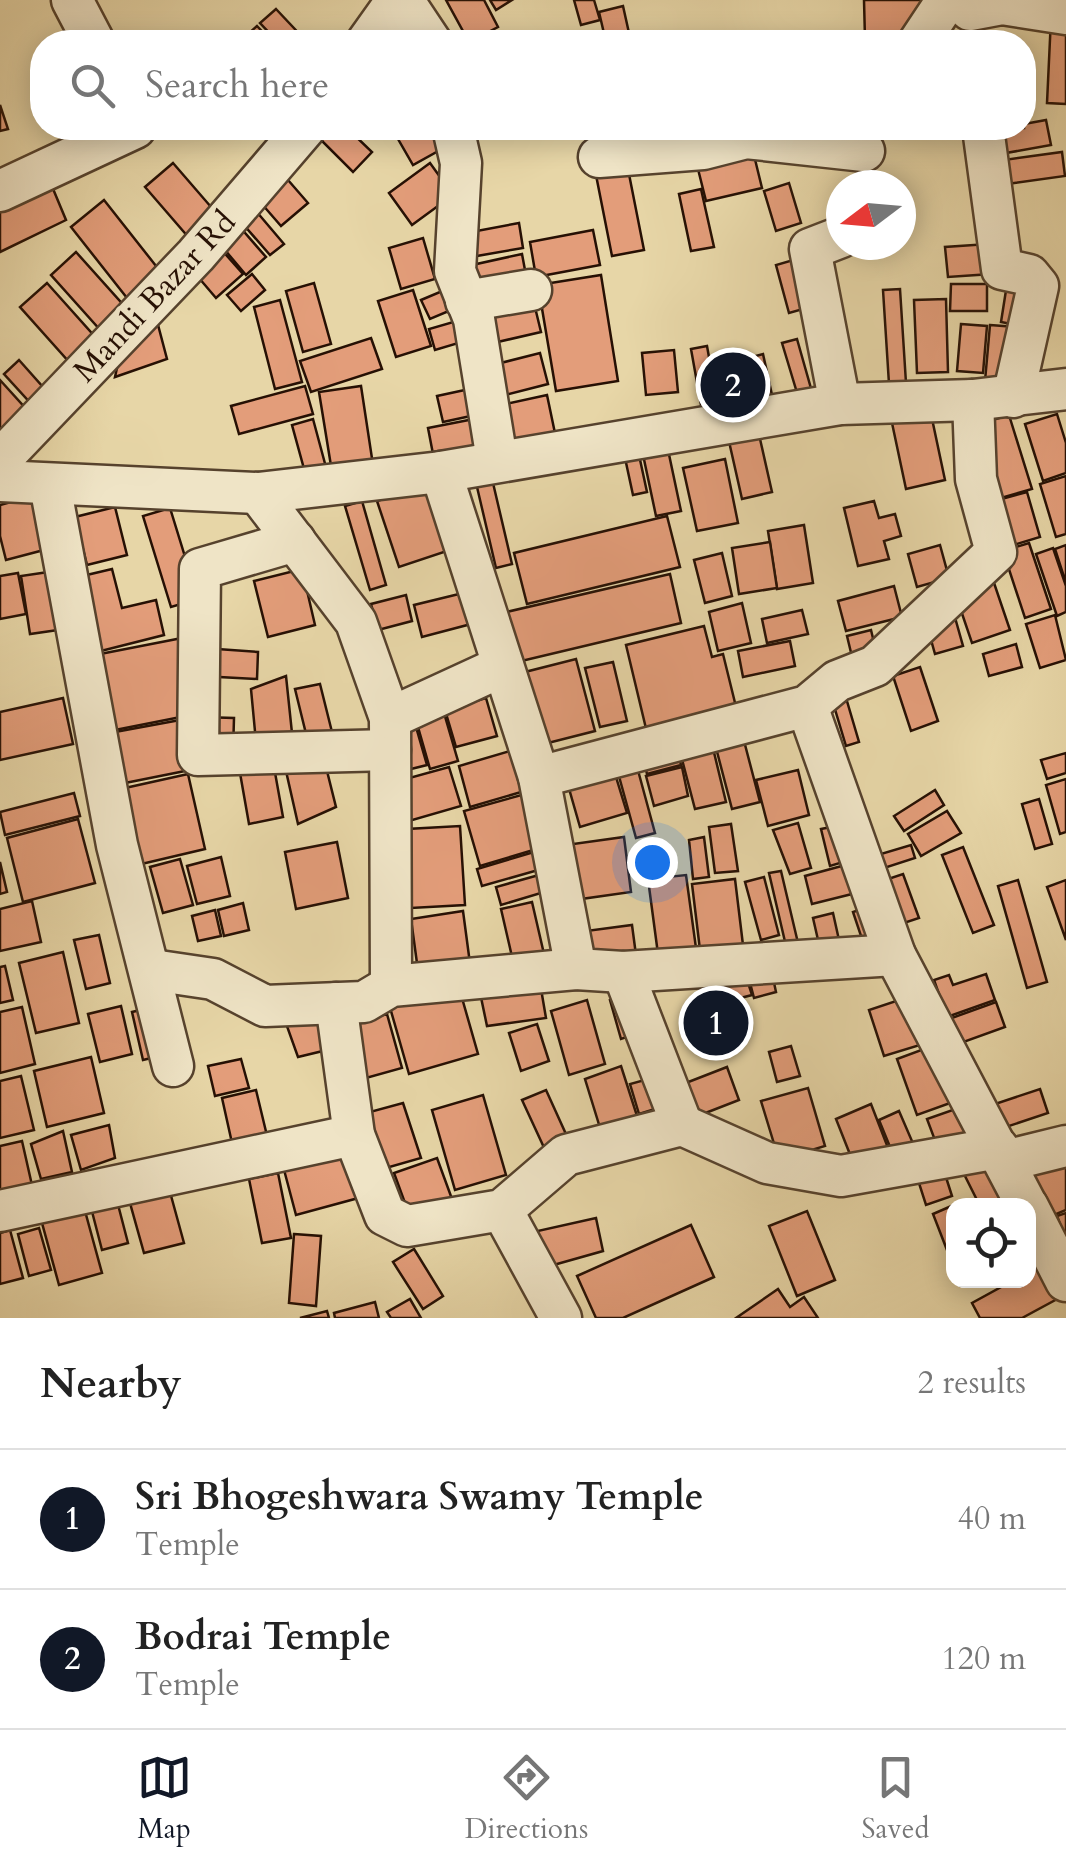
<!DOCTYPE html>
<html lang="en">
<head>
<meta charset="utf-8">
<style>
  body { margin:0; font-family:Cardo,serif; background:#f2f2f2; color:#222 }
  .controls { position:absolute; right:30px; bottom:30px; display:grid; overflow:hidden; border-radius:20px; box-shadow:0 5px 25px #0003 }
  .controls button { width:90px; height:90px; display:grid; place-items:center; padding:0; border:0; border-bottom:2px solid #e0e0e0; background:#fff; color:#222; font:50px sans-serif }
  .compass { position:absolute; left:826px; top:170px; width:90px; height:90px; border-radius:50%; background:#fff; box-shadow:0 5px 25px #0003; rotate:254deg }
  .you { position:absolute; left:652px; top:862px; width:35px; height:35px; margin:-25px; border:8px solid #fff; border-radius:50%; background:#1a73e8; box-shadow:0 0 0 15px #1a73e833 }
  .badge { display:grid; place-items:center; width:65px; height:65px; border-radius:50%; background:#111827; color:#fff; font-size:32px; font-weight:700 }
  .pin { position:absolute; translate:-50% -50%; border:5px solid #fff; box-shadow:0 2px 10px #0006 }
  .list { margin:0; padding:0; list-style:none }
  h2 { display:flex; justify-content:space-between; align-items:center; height:130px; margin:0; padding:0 40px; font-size:42px }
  h2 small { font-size:32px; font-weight:400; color:#767676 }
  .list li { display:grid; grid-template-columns:65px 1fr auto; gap:30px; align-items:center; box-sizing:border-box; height:140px; padding:0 40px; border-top:2px solid #e0e0e0 }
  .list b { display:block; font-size:38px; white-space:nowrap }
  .list p { margin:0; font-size:32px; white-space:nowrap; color:#767676 }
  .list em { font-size:32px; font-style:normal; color:#767676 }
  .icon { flex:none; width:55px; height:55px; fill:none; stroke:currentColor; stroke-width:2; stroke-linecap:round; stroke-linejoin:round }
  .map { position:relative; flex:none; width:1066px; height:1318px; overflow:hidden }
  .search { position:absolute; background:#fff; box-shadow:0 5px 25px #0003; left:30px; right:30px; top:30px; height:110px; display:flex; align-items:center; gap:25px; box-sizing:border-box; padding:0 35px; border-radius:40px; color:#767676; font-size:38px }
  .sheet { height:410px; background:#fff }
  nav { display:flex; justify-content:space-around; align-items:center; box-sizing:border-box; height:140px; border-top:2px solid #e0e0e0; background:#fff; font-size:28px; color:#767676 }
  nav a { display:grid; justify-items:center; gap:5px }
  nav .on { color:#111827 }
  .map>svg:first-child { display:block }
  .building { fill:#e39d7a; stroke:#261004; stroke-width:2.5 }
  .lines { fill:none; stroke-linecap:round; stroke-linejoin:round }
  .minor-casing { stroke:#56422d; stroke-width:45 }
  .minor { stroke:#efe4c6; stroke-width:40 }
  .labels { text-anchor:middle; stroke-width:9; stroke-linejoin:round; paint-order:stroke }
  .street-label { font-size:32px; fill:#261004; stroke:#efe4c6 }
</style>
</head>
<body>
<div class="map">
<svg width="1066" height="1318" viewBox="0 0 1066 1318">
  <rect width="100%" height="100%" fill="#e7d6a7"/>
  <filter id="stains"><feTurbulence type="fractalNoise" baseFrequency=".002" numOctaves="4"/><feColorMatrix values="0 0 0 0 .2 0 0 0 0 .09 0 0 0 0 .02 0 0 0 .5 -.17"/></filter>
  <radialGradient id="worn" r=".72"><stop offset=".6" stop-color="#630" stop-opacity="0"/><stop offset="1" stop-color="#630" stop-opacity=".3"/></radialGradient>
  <g class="building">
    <polygon points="446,0 484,0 498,27 469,42"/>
    <polygon points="490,0 512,0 496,10"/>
    <polygon points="574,0 594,0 600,20 581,25"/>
    <polygon points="864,0 929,0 914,37 865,39"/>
    <polygon points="623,6 631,42 606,42 599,12"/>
    <polygon points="276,9 307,42 278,42 260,23"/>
    <polygon points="1051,18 1066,19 1066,104 1047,103"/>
    <polygon points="257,26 272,42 239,42"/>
    <polygon points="0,105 8,129 0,131"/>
    <polygon points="1046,120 1051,145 995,155 1001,128 1024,128 1024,124"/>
    <polygon points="319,128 347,128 372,152 353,172 314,133"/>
    <polygon points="401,128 439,128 449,145 413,165 394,132"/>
    <polygon points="751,143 762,188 706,201 695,157"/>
    <polygon points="1062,152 1065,176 1007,184 1004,160"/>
    <polygon points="173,163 218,215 190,239 145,187"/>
    <polygon points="430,163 453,195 412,225 389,193"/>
    <polygon points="627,164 644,250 612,256 595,170"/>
    <polygon points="288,180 308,203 281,226 261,203"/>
    <polygon points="789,183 801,223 776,231 764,191"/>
    <polygon points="51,184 66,220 0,252 0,206"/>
    <polygon points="701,189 714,247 691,251 679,194"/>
    <polygon points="104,200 160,271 127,298 71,227"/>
    <polygon points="256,211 284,244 270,255 242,223"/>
    <polygon points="519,223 523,248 471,257 466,233"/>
    <polygon points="239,226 266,257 246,275 219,243"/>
    <polygon points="593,230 600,265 536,277 530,242"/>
    <polygon points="423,238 435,279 401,289 389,248"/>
    <polygon points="988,244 991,274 948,277 945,247"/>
    <polygon points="220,248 243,274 216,298 193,271"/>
    <polygon points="76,252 127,309 102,332 51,275"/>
    <polygon points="522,254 525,270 466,282 463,267"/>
    <polygon points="807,256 821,304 789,313 776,265"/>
    <polygon points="252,274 265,290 241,311 227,295"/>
    <polygon points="601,275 618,381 556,391 538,285"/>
    <polygon points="47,283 97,339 70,363 20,307"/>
    <polygon points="314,283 331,344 303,352 286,291"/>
    <polygon points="951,284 987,284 987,311 950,311"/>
    <polygon points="1007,284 1029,288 1022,326 1001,322"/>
    <polygon points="454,286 463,305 430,319 421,300"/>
    <polygon points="900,289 906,383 889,384 883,290"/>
    <polygon points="413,290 431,346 396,357 378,301"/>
    <polygon points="533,299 541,332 489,344 482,311"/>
    <polygon points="946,299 948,372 917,373 914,300"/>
    <polygon points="280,300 302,382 275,389 254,307"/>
    <polygon points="467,318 472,339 435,350 429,329"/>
    <polygon points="157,321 167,359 115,377 122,345"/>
    <polygon points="961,324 987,326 983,373 957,371"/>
    <polygon points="990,325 1016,327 1011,383 985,381"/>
    <polygon points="371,338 382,369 311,392 300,361"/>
    <polygon points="797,339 812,392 798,396 782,343"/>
    <polygon points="707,346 719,413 703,416 691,349"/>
    <polygon points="674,350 678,392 646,395 642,353"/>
    <polygon points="540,353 548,384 497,397 489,366"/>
    <polygon points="763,354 772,395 755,399 745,359"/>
    <polygon points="19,360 50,395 35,408 4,374"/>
    <polygon points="0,380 28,411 0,437"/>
    <polygon points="305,386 313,414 239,434 231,406"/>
    <polygon points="361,386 373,465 332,472 319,392"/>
    <polygon points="474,388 480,414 443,422 437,396"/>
    <polygon points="547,395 556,438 510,447 501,405"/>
    <polygon points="931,414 945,480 906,489 892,423"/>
    <polygon points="1057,414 1066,443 1066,473 1043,481 1025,424"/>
    <polygon points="1009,415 1032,489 1001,498 979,424"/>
    <polygon points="479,418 484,444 433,454 428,428"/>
    <polygon points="313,419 327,471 306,476 292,425"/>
    <polygon points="758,430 772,492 742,499 728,437"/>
    <polygon points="667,445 681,511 656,516 642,450"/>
    <polygon points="639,455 647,492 633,495 625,458"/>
    <polygon points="725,459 738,523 697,531 683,468"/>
    <polygon points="1066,476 1066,534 1056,537 1040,484"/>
    <polygon points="432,483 453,549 399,567 377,501"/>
    <polygon points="493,483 512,564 496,568 477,487"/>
    <polygon points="1027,492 1040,537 1000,549 987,503"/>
    <polygon points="44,493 59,546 6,560 0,536 0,505"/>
    <polygon points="362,501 386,585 370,590 345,506"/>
    <polygon points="874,501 879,518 895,514 901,536 884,541 889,559 858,566 844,508"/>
    <polygon points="115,507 127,555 87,565 75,517"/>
    <polygon points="170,508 198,599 171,607 143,516"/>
    <polygon points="667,516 680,567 527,604 514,553"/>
    <polygon points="804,525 813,583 777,589 768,531"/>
    <polygon points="770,542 777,588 739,594 732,548"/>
    <polygon points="1029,543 1051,609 1025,618 1003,551"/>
    <polygon points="940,545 949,578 917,587 908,554"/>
    <polygon points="1066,545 1066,583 1055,549"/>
    <polygon points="1053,548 1066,586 1066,612 1057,616 1036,554"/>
    <polygon points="722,553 732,596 705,603 694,560"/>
    <polygon points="112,569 122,608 156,600 164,635 93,653 74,578"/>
    <polygon points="302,569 315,625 268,637 254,581"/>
    <polygon points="62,570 72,628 30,634 21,576"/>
    <polygon points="18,573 26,614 0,619 0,576"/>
    <polygon points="670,574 681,623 513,663 502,613"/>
    <polygon points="993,580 1010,630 972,643 955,593"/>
    <polygon points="894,586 902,617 846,631 838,601"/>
    <polygon points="463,593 471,624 422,637 414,605"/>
    <polygon points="406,595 412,621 378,630 371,604"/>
    <polygon points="742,603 751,643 718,651 709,612"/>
    <polygon points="802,610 808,634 767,643 762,619"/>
    <polygon points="954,614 963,646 935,654 926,622"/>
    <polygon points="1055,615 1066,660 1040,668 1026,624"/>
    <polygon points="704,626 712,657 723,654 739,719 649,741 626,645"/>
    <polygon points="871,630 878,659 854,665 847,636"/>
    <polygon points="182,638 196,714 110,731 95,655"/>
    <polygon points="790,641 795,666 743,677 738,651"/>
    <polygon points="1016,644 1022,667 989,676 983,654"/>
    <polygon points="203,648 258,652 257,679 201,676"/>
    <polygon points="576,659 595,731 544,744 525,672"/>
    <polygon points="613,662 627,721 600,727 585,668"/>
    <polygon points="920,667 938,721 911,731 893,676"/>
    <polygon points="286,676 292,733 256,742 251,689"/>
    <polygon points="320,684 335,744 310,750 295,689"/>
    <polygon points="844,691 859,742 846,746 831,696"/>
    <polygon points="63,698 73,744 0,760 0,712"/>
    <polygon points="486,698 497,736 456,747 445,710"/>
    <polygon points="444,713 458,761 430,769 416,720"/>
    <polygon points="201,717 234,718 233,753"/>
    <polygon points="191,718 200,768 125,783 115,732"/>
    <polygon points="414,720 427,765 391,774"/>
    <polygon points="743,737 760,802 732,809 715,744"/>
    <polygon points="711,740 726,802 695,809 679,748"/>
    <polygon points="517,749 528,790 470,807 459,766"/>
    <polygon points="677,749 681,765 647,774 643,758"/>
    <polygon points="1066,753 1066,773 1047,779 1041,760"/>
    <polygon points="324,759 336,807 298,824 286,771"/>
    <polygon points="636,763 655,833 636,838 617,769"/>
    <polygon points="612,764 627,813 580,827 566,778"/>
    <polygon points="274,767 283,817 249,824 240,773"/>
    <polygon points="449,767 461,806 402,823 391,783"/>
    <polygon points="682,767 688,796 654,806 646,776"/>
    <polygon points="798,770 809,815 768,826 756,780"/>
    <polygon points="188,774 205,849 133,866 116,790"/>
    <polygon points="1066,779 1066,832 1060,834 1046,785"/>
    <polygon points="935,790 944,805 904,831 894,816"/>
    <polygon points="74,793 80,816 5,835 0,812"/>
    <polygon points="525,794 540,848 480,866 464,811"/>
    <polygon points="1039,799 1052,844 1035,849 1022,804"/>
    <polygon points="947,811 961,833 921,856 908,834"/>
    <polygon points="78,819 95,883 23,902 7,838"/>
    <polygon points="798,823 811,868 790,874 773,830"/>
    <polygon points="731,824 738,871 715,873 709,827"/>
    <polygon points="841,825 850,860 830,866 821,829"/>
    <polygon points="460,826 465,905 411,908 407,829"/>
    <polygon points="624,837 631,892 581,899 573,844"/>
    <polygon points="704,837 709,877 693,879 689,840"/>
    <polygon points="337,842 348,898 296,909 285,852"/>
    <polygon points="911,845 915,858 878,870 874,856"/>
    <polygon points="963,847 994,925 973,933 942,855"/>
    <polygon points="544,849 549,867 482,886 477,869"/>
    <polygon points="221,857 230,896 197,904 187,866"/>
    <polygon points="180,859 193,905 163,913 150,867"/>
    <polygon points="860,861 868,890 812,904 805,876"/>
    <polygon points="0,862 7,892 0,894"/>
    <polygon points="781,871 798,943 786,946 769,873"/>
    <polygon points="546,873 551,890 501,905 496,887"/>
    <polygon points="903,874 919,918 904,923 888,879"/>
    <polygon points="686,875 696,948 658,954 648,879"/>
    <polygon points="764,877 779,935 761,940 745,882"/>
    <polygon points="735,879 743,945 700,950 692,884"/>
    <polygon points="1018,880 1047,982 1027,988 998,886"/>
    <polygon points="1066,880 1066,940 1047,887"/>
    <polygon points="32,901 41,942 0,951 0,909"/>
    <polygon points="532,902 544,954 513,961 501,909"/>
    <polygon points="243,903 249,930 224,936 218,910"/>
    <polygon points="873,905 881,933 862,939 853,912"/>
    <polygon points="215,910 221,936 198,941 192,916"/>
    <polygon points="463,911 471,971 419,978 411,919"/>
    <polygon points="833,913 841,949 821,953 813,918"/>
    <polygon points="632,925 636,955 590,961 586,931"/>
    <polygon points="99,935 110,983 86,989 74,940"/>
    <polygon points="63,952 79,1023 36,1033 19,963"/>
    <polygon points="5,966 13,1000 0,1003 0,967"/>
    <polygon points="745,973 752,995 729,1001 723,979"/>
    <polygon points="772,973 776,992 754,998 749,979"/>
    <polygon points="986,974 995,1000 947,1017 934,980 949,975 953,985"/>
    <polygon points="539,977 546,1018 487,1026 478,983"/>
    <polygon points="458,984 478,1054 409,1074 389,1004"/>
    <polygon points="625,995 636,1034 621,1039 610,1000"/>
    <polygon points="905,998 920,1045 884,1056 869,1010"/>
    <polygon points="587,1000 605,1064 569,1075 551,1011"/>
    <polygon points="996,1002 1005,1027 958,1044 949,1019"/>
    <polygon points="121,1006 132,1054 100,1062 88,1014"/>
    <polygon points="157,1006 168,1054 143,1060 132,1012"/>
    <polygon points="22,1007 35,1064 0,1073 0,1012"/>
    <polygon points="318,1009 331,1049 298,1057 283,1015"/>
    <polygon points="387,1014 402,1068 366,1078 350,1024"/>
    <polygon points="537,1024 549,1061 521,1071 509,1033"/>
    <polygon points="791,1046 800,1076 777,1082 769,1052"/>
    <polygon points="932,1046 953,1102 917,1115 897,1059"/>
    <polygon points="91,1057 104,1113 47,1127 34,1071"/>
    <polygon points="241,1059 249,1088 215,1096 208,1066"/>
    <polygon points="621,1066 638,1119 601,1131 585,1079"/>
    <polygon points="727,1067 739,1100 690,1119 678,1086"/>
    <polygon points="21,1076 34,1130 0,1138 0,1081"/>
    <polygon points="659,1076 668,1105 639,1114 630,1084"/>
    <polygon points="808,1088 825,1146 779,1160 761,1101"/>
    <polygon points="1040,1089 1048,1113 997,1130 989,1106"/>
    <polygon points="256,1090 269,1144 234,1152 222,1098"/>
    <polygon points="546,1090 570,1143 547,1154 522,1100"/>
    <polygon points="483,1095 506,1175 455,1190 432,1110"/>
    <polygon points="403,1103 421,1158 386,1168 366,1113"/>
    <polygon points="871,1104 890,1153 855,1167 836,1119"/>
    <polygon points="964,1106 976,1137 939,1151 927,1119"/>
    <polygon points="899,1111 918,1155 897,1164 879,1120"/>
    <polygon points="109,1125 115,1158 81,1170 71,1135"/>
    <polygon points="63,1131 72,1172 41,1179 31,1144"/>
    <polygon points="22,1141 34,1194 0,1202 0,1146"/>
    <polygon points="349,1148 362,1197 296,1215 283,1166"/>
    <polygon points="1066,1154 1066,1210 1047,1218 1027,1171"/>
    <polygon points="992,1157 1013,1196 995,1206 980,1206 963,1172"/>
    <polygon points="437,1158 452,1199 409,1214 394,1173"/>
    <polygon points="944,1171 952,1196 926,1205 918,1180"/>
    <polygon points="278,1173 291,1238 262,1243 249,1179"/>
    <polygon points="170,1192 184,1243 144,1253 130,1203"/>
    <polygon points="115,1193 128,1243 102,1250 89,1200"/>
    <polygon points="82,1200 102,1273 59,1285 39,1212"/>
    <polygon points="956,1204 954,1247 947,1250 933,1214"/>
    <polygon points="807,1211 835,1280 797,1296 769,1226"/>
    <polygon points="1066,1213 1066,1240 1057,1216"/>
    <polygon points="596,1218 603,1251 550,1266 533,1232"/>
    <polygon points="691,1225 714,1277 623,1318 596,1318 577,1276"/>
    <polygon points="39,1228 51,1270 29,1276 18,1234"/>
    <polygon points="10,1230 23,1278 0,1284 0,1233"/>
    <polygon points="294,1234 321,1236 316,1306 289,1303"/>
    <polygon points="414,1249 443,1296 423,1309 393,1262"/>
    <polygon points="1042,1266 1059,1298 1022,1318 980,1318 972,1303 1014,1280 1028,1280 1028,1273"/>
    <polygon points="778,1289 790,1307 804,1297 818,1318 736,1318"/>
    <polygon points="410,1299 421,1318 391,1318 387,1312"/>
    <polygon points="375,1302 379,1318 335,1318 334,1313"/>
    <polygon points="327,1311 329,1318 300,1318"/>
  </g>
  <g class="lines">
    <g class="minor-casing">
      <g id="minor">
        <polyline points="72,0 94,42"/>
        <polyline points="403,0 431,42"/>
        <polyline points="970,10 1002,4 1066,14"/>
        <polyline points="367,42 397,0"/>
        <polyline points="919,42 947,0"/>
        <polyline points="453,128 461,163 455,271 474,319 497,460"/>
        <polyline points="983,128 1002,269 1029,275 1038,286 1013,397"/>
        <polyline points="599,157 703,149 746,138 864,151"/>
        <polyline points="0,191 135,128"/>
        <polyline points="466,301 531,290"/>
        <polyline points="840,404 810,249 841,237"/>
        <polyline points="0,460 196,255 305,128"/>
        <polyline points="441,472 539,777 576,969 623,972 895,955"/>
        <polyline points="0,481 258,493 441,472 840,404 973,400 1066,389"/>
        <polyline points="50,485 117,845 173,1066"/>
        <polyline points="258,493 356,622 390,718 391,986"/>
        <polyline points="295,541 200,569 198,755 390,750"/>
        <polyline points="807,706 895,955 1027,1206"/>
        <polyline points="390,718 503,666"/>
        <polyline points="539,777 807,706 837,681 875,666 996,552 976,479 973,400"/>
        <polyline points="152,970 213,979 265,1006 364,1002 391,986 576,969"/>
        <polyline points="623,972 682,1125"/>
        <polyline points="336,1003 354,1135 385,1215 407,1226 502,1210 566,1155 682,1125 767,1163 841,1176 998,1148"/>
        <polyline points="1005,1161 1066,1146"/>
        <polyline points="1028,1207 1066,1281"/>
        <polyline points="502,1210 561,1318"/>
        <polyline points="0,1211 354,1135"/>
      </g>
    </g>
    <use href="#minor" class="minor"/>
  </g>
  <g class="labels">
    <g class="street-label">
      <text transform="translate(154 296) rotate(-47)" y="11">Mandi Bazar Rd</text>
    </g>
  </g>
  <rect width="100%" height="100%" filter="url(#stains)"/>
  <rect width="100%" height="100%" fill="url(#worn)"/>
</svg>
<div class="controls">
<button><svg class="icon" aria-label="locate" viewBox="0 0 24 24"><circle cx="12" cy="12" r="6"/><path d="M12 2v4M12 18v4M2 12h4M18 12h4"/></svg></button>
</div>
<svg class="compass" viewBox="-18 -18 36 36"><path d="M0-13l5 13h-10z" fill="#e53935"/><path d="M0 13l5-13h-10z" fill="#767676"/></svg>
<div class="you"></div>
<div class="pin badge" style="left:716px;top:1023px">1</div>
<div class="pin badge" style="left:733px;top:385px">2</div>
<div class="search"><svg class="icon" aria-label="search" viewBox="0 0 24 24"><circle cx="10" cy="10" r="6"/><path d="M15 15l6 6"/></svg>Search here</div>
</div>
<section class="sheet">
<h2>Nearby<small>2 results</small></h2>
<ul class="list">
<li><span class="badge">1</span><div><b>Sri Bhogeshwara Swamy Temple</b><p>Temple</p></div><em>40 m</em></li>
<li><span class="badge">2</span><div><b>Bodrai Temple</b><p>Temple</p></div><em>120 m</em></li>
</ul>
</section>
<nav>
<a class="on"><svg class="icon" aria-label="map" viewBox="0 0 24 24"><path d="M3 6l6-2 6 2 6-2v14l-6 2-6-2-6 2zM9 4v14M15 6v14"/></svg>Map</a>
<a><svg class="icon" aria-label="directions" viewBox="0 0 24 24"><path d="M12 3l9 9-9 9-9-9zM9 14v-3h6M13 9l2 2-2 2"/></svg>Directions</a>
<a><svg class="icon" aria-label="saved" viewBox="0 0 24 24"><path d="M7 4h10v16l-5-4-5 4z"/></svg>Saved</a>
</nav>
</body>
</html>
